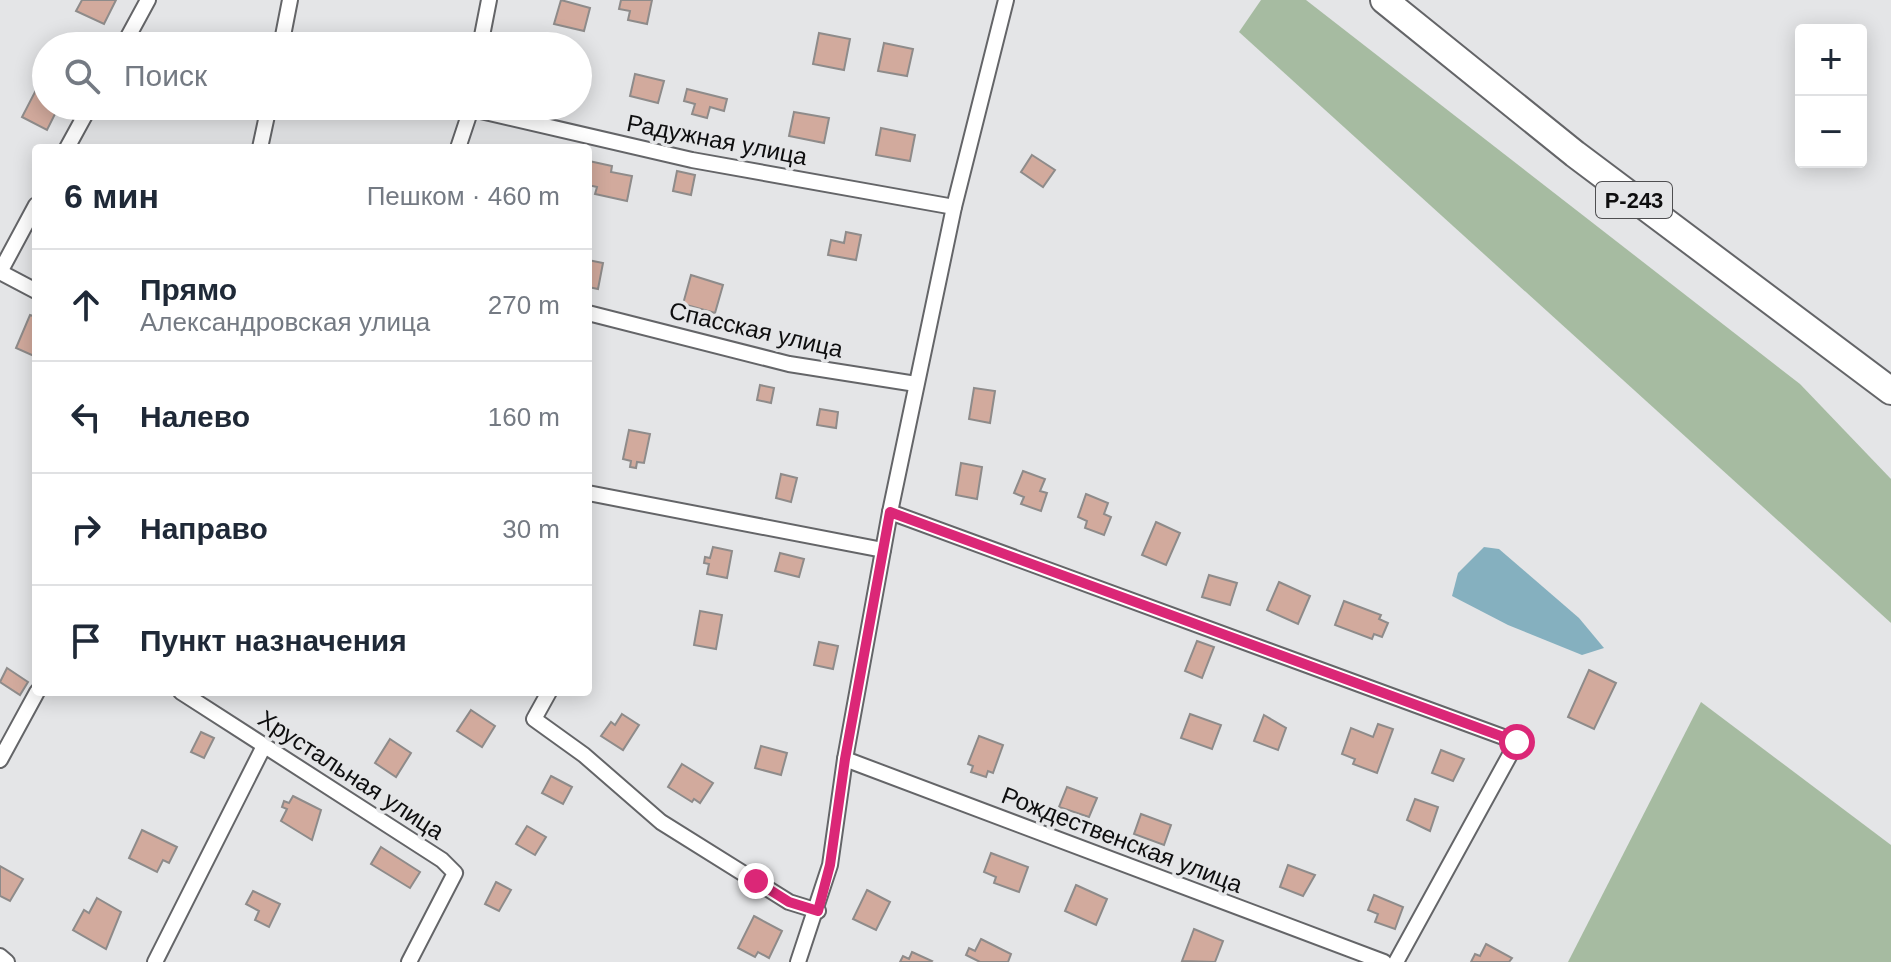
<!DOCTYPE html>
<html lang="ru">
<head>
<meta charset="utf-8">
<style>
  body { margin:0; font-family:Arial,sans-serif; background:#f2f2f3; color:#1f2937 }
  .controls { position:absolute; right:24px; top:24px; display:grid; overflow:hidden; border-radius:8px; box-shadow:0 4px 20px #0003 }
  .controls button { width:72px; height:72px; display:grid; place-items:center; padding:0; border:0; border-bottom:2px solid #e0e1e3; background:#fff; color:#1f2937; font:40px sans-serif }
  .stop { position:absolute; width:24px; height:24px; margin:-18px; border:6px solid #db2777; border-radius:50%; background:#fff }
  .stop.end { background:#db2777; border-color:#fff; box-shadow:0 2px 8px #0008 }
  .list { margin:0; padding:0; list-style:none }
  h2 { display:flex; justify-content:space-between; align-items:center; height:104px; margin:0; padding:0 32px; font-size:34px }
  h2 small { font-size:26px; font-weight:400; color:#747a83 }
  .list li { display:grid; grid-template-columns:52px 1fr auto; gap:24px; align-items:center; box-sizing:border-box; height:112px; padding:0 32px; border-top:2px solid #e0e1e3 }
  .list b { display:block; font-size:30px; white-space:nowrap }
  .list p { margin:0; font-size:26px; white-space:nowrap; color:#747a83 }
  .list em { font-size:26px; font-style:normal; color:#747a83 }
  .icon { flex:none; width:44px; height:44px; fill:none; stroke:currentColor; stroke-width:2; stroke-linecap:round; stroke-linejoin:round }
  .map { position:relative; flex:none; width:1891px; height:962px; overflow:hidden }
  .search { position:absolute; background:#fff; box-shadow:0 4px 20px #0003; left:32px; top:32px; width:560px; height:88px; display:flex; align-items:center; gap:20px; box-sizing:border-box; padding:0 28px; border-radius:44px; color:#747a83; font-size:30px }
  .panel { position:absolute; background:#fff; box-shadow:0 4px 20px #0003; left:32px; top:144px; width:560px; height:552px; border-radius:8px }
  .map>svg:first-child { display:block }
  .green { fill:#a6bba1 }
  .water { fill:#85b0bf }
  .building { fill:#d2aa9d; stroke:#8e8b8a; stroke-width:2 }
  .lines { fill:none; stroke-linecap:round; stroke-linejoin:round }
  .street-casing { stroke:#646568; stroke-width:18 }
  .highway-casing { stroke:#646568; stroke-width:30 }
  .street { stroke:#fff; stroke-width:14 }
  .highway { stroke:#fff; stroke-width:26 }
  .route { stroke:#db2777; stroke-width:10 }
  .labels { text-anchor:middle; stroke-width:7; stroke-linejoin:round; paint-order:stroke }
  .shield { fill:#e4e5e7; stroke:#4e4e50; stroke-width:2 }
  .shield-label { font-size:22px; font-weight:bold; fill:#0e0e0f }
  .street-label { font-size:24px; fill:#0e0e0f; stroke:#e4e5e7 }
</style>
</head>
<body>
<div class="map">
<svg width="1891" height="962" viewBox="0 0 1891 962">
  <rect width="100%" height="100%" fill="#e4e5e7"/>
  <g class="green">
    <polygon points="1261,0 1306,0 1800,384 1891,479 1891,623 1239,32"/>
    <polygon points="1701,702 1891,845 1891,962 1568,962"/>
  </g>
  <polygon class="water" points="1484,547 1499,549 1579,618 1604,648 1582,655 1508,625 1452,596 1458,573"/>
  <g class="building">
    <polygon points="82,0 116,0 104,24 76,11"/>
    <polygon points="561,0 590,8 584,31 554,24"/>
    <polygon points="621,0 652,0 647,24 628,20 630,11 619,9"/>
    <polygon points="819,33 850,39 844,70 813,64"/>
    <polygon points="884,43 913,49 907,76 878,71"/>
    <polygon points="635,74 664,81 658,103 630,96"/>
    <polygon points="37,88 46,93 46,106 59,106 47,130 22,117"/>
    <polygon points="687,89 727,99 724,111 710,107 707,118 692,114 695,104 684,101"/>
    <polygon points="794,112 829,118 824,143 789,136"/>
    <polygon points="881,128 915,135 910,161 876,155"/>
    <polygon points="1032,155 1055,170 1043,187 1021,172"/>
    <polygon points="589,161 612,166 611,172 632,176 627,201 595,194 597,187 588,185"/>
    <polygon points="677,171 695,175 691,195 673,191"/>
    <polygon points="846,232 861,235 856,260 828,255 831,240 844,243"/>
    <polygon points="588,260 603,263 598,289 588,287"/>
    <polygon points="691,275 723,285 715,313 683,304"/>
    <polygon points="30,315 36,317 34,356 16,348"/>
    <polygon points="760,385 774,388 771,403 757,400"/>
    <polygon points="974,388 995,391 990,423 969,419"/>
    <polygon points="820,409 838,412 836,428 817,425"/>
    <polygon points="629,430 650,434 644,463 637,462 636,468 630,467 631,461 623,459"/>
    <polygon points="961,463 982,467 977,499 956,495"/>
    <polygon points="1023,471 1045,479 1040,491 1047,493 1041,511 1021,504 1024,497 1014,493"/>
    <polygon points="781,474 797,478 791,502 776,498"/>
    <polygon points="1086,494 1108,503 1104,514 1111,517 1104,535 1085,528 1087,521 1078,517"/>
    <polygon points="1156,522 1180,533 1166,565 1142,555"/>
    <polygon points="713,547 732,551 727,578 707,574 709,564 704,563 705,557 710,558"/>
    <polygon points="780,553 804,559 799,577 775,571"/>
    <polygon points="1209,575 1237,583 1230,605 1202,597"/>
    <polygon points="1279,582 1310,596 1298,624 1267,610"/>
    <polygon points="1344,601 1381,615 1379,619 1388,623 1382,637 1374,634 1372,639 1335,625"/>
    <polygon points="700,611 722,615 716,649 694,645"/>
    <polygon points="1197,641 1214,647 1202,678 1185,671"/>
    <polygon points="819,642 838,646 833,669 814,665"/>
    <polygon points="7,668 28,682 20,695 0,682"/>
    <polygon points="1589,670 1616,683 1594,729 1568,717"/>
    <polygon points="471,710 495,726 482,747 457,731"/>
    <polygon points="622,714 639,725 623,750 601,736 611,722 615,725"/>
    <polygon points="1190,714 1221,725 1212,749 1181,738"/>
    <polygon points="1264,715 1286,728 1278,750 1254,741"/>
    <polygon points="1378,724 1393,729 1377,773 1353,764 1355,759 1342,754 1351,728 1373,737"/>
    <polygon points="201,732 214,738 204,758 191,752"/>
    <polygon points="979,736 1003,745 993,773 988,771 986,777 971,772 973,766 968,764"/>
    <polygon points="390,739 411,753 396,777 375,763"/>
    <polygon points="761,746 787,753 781,775 755,768"/>
    <polygon points="1441,750 1464,759 1453,781 1432,773"/>
    <polygon points="682,764 713,783 700,803 694,799 692,802 668,787"/>
    <polygon points="551,776 572,787 563,804 542,793"/>
    <polygon points="1067,787 1097,798 1089,817 1059,807"/>
    <polygon points="293,796 321,810 312,840 281,821 287,809 282,807 284,801 289,803"/>
    <polygon points="1415,799 1438,807 1430,831 1407,820"/>
    <polygon points="1141,814 1171,825 1164,845 1134,834"/>
    <polygon points="527,826 546,837 535,855 516,844"/>
    <polygon points="142,830 177,847 169,863 163,860 157,872 129,858"/>
    <polygon points="381,847 420,872 410,888 371,864"/>
    <polygon points="991,853 1028,867 1019,892 994,883 996,877 984,872"/>
    <polygon points="1288,865 1315,875 1303,896 1280,887"/>
    <polygon points="0,866 23,879 10,901 0,896"/>
    <polygon points="496,882 511,890 499,911 485,904"/>
    <polygon points="1076,885 1107,899 1096,925 1065,911"/>
    <polygon points="867,890 890,902 876,930 853,919"/>
    <polygon points="253,891 280,904 269,927 255,920 259,911 246,904"/>
    <polygon points="1374,895 1403,907 1395,929 1375,922 1378,914 1368,910"/>
    <polygon points="97,898 121,912 106,949 73,930 84,910 89,913"/>
    <polygon points="754,916 782,931 769,958 758,952 755,957 738,948"/>
    <polygon points="1194,929 1223,941 1215,962 1182,961"/>
    <polygon points="981,939 1011,954 1008,962 980,962 966,955 969,948 975,951"/>
    <polygon points="1486,944 1512,958 1509,962 1471,962 1475,954 1480,956"/>
    <polygon points="912,952 932,961 931,962 900,962 903,956 909,959"/>
  </g>
  <g class="lines">
    <g class="street-casing">
      <g id="street">
        <polyline points="123,46 148,0"/>
        <polyline points="281,46 290,0"/>
        <polyline points="480,46 489,0"/>
        <polyline points="472,109 692,160 954,207"/>
        <polyline points="67,148 90,106"/>
        <polyline points="260,148 269,106"/>
        <polyline points="458,148 472,106"/>
        <polyline points="0,272 36,205"/>
        <polyline points="0,272 36,291"/>
        <polyline points="588,313 789,364 916,384"/>
        <polyline points="588,493 883,550"/>
        <polyline points="890,512 1517,742 1396,962"/>
        <polyline points="181,692 442,860 455,873 409,962"/>
        <polyline points="549,692 534,719 584,755 661,822 789,902 818,911"/>
        <polyline points="845,759 1384,962"/>
        <polyline points="0,760 37,692"/>
        <polyline points="0,956 7,962"/>
        <polyline points="155,962 264,746"/>
        <polyline points="798,962 830,865 845,759 890,512 954,207 1006,0"/>
      </g>
    </g>
    <g class="highway-casing">
      <polyline id="highway" points="1384,0 1575,154 1891,391"/>
    </g>
    <use href="#street" class="street"/>
    <use href="#highway" class="highway"/>
  </g>
  <g class="lines">
    <polyline class="route" points="756,881 789,902 818,911 830,865 845,759 890,512 1517,742"/>
  </g>
  <g class="labels">
    <rect class="shield" x="1596" y="182" width="76" height="36" rx="6"/>
    <g class="shield-label">
      <text x="1634" y="208">Р-243</text>
    </g>
    <g class="street-label">
      <text transform="translate(717 140) rotate(11)" y="8">Радужная улица</text>
      <text transform="translate(756 330) rotate(13)" y="8">Спасская улица</text>
      <text transform="translate(351 775) rotate(33)" y="8">Хрустальная улица</text>
      <text transform="translate(1122 840) rotate(21)" y="8">Рождественская улица</text>
    </g>
  </g>
</svg>
<div class="controls">
<button>+</button>
<button>−</button>
</div>
<div class="stop" style="left:1517px;top:742px"></div>
<div class="stop end" style="left:756px;top:881px"></div>
<div class="search"><svg class="icon" aria-label="search" viewBox="0 0 24 24"><circle cx="10" cy="10" r="6"/><path d="M15 15l6 6"/></svg>Поиск</div>
<section class="panel">
<h2>6 мин<small>Пешком · 460 m</small></h2>
<ul class="list">
<li><svg class="icon" aria-label="ahead" viewBox="0 0 24 24"><path d="M12 20V5M6 11l6-6 6 6"/></svg><div><b>Прямо</b><p>Александровская улица</p></div><em>270 m</em></li>
<li><svg class="icon" aria-label="left" viewBox="0 0 24 24"><path d="M17 20v-9H6M10 6l-5 5 5 5"/></svg><div><b>Налево</b></div><em>160 m</em></li>
<li><svg class="icon" aria-label="right" viewBox="0 0 24 24"><path d="M7 20v-9h11M14 6l5 5-5 5"/></svg><div><b>Направо</b></div><em>30 m</em></li>
<li><svg class="icon" aria-label="arrive" viewBox="0 0 24 24"><path d="M6 21V4h12l-3 4 3 4H6"/></svg><div><b>Пункт назначения</b></div></li>
</ul>
</section>
</div>
</body>
</html>
